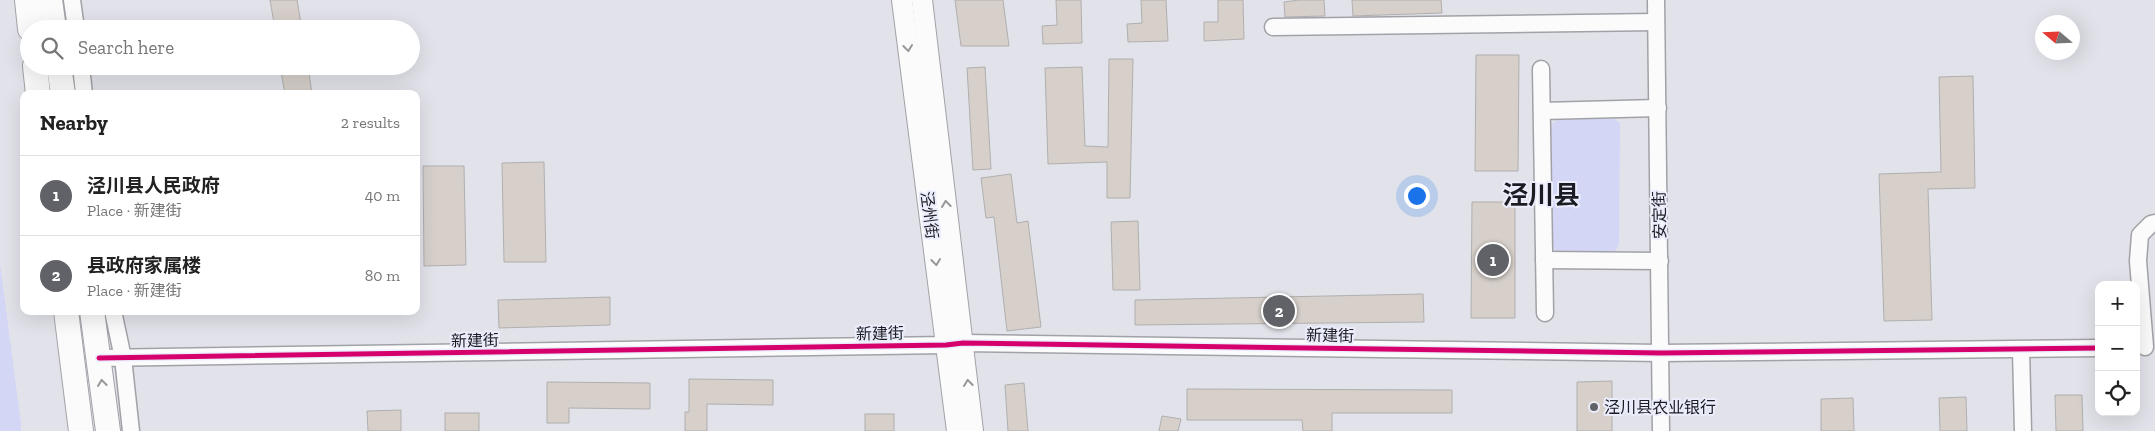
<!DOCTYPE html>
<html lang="en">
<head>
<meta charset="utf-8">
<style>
  body { margin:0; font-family:"Zilla Slab","Noto Sans SC",serif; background:#f6f6f6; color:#222 }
  .controls { position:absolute; right:15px; bottom:15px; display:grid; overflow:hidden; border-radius:10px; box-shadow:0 5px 20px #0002 }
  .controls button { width:45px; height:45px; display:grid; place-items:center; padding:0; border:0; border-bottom:1px solid #e0e0e0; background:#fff; color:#222; font:25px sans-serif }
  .compass { position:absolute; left:2035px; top:15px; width:45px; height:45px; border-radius:50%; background:#fff; box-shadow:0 5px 20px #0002; rotate:289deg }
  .you { position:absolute; left:1416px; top:195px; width:18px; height:18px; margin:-12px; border:4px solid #fff; border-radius:50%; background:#1a73e8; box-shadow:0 0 0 8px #1a73e833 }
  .badge { display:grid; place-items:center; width:32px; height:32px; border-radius:50%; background:#616267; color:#fff; font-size:16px; font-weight:700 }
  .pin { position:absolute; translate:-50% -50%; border:2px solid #fff; box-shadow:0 1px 5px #0006 }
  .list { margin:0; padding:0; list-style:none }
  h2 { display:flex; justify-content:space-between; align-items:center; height:65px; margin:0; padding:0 20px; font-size:21px }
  h2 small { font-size:16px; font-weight:400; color:#767676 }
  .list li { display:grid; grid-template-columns:32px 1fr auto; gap:15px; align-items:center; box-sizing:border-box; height:80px; padding:0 20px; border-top:1px solid #e0e0e0 }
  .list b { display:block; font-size:19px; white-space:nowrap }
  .list p { margin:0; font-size:16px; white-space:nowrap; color:#767676 }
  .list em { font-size:16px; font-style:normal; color:#767676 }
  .icon { flex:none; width:28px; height:28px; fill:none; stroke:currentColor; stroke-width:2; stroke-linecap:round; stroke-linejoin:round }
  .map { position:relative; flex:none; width:2155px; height:431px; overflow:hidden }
  .search { position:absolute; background:#fff; box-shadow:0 5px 20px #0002; left:20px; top:20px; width:400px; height:55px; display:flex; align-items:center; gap:12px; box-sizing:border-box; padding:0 18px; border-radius:28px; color:#767676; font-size:19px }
  .panel { position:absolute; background:#fff; box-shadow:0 5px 20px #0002; left:20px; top:90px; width:400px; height:225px; border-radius:10px }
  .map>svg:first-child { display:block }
  .green { fill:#d3d6f5 }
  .building { fill:#d6cfca; stroke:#b0afb0 }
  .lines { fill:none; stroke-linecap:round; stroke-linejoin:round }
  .minor-casing { stroke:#a1a2a7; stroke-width:19 }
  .major-casing { stroke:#a1a2a7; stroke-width:22 }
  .highway-casing { stroke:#a1a2a7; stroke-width:26 }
  .minor { stroke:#fbfbfc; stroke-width:16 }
  .major { stroke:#fbfbfc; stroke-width:20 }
  .highway { stroke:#fbfbfc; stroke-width:24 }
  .cycleway-casing { stroke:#ebedfc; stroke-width:8 }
  .cycleway { stroke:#d6006c; stroke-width:5 }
  .oneway { stroke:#969799 }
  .poi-dot { fill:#616267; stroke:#ebedfc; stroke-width:2 }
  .labels { text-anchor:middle; stroke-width:4; stroke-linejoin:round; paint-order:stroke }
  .street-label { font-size:16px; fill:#1b1c21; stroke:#ebedfc }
  .poi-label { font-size:16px; fill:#1b1c21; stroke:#ebedfc; text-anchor:start }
  .town-label { font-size:26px; font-weight:bold; fill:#1b1c21; stroke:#ebedfc }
</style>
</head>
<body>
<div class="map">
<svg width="2155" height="431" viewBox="0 0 2155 431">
  <rect width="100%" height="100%" fill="#e2e3ea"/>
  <g class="green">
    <polygon points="1613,118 1620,123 1619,244 1615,252 1557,252 1552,246 1551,125 1557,120"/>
    <polygon points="0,264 21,424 21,431 0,431"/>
  </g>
  <g class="building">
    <polygon points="270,0 297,0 302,29 275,29"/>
    <polygon points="955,0 1003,0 1009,46 961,46"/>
    <polygon points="1056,0 1081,0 1082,43 1043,44 1042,26 1057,25"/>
    <polygon points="1141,0 1166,0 1168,41 1128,42 1127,24 1142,23"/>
    <polygon points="1218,0 1243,0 1244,39 1204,41 1204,22 1218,22"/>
    <polygon points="1299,0 1324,0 1325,16 1285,17 1284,2"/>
    <polygon points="1352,0 1441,0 1442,13 1353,16"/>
    <polygon points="1476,55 1519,55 1518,171 1475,171"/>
    <polygon points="1109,59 1133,59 1130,198 1107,198 1107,162 1048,164 1045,68 1082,67 1085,146 1108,147"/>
    <polygon points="280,66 308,66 312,94 285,94"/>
    <polygon points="985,67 991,169 973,170 967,68"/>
    <polygon points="1973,76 1975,188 1928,189 1932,320 1884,321 1879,174 1941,172 1939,77"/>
    <polygon points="544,162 546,262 504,262 502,163"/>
    <polygon points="423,166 464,166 466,265 424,266"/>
    <polygon points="1011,174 1017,223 1028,221 1041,327 1007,331 994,217 986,218 981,178"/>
    <polygon points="1472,202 1515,202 1515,318 1471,318"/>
    <polygon points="1138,221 1140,290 1113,290 1111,222"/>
    <polygon points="1423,294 1424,322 1135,325 1135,300"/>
    <polygon points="610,297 610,325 499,328 498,300"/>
    <polygon points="689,379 773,380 773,405 707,404 707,431 685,431 685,412 689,412"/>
    <polygon points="1612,381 1612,431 1577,431 1577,382"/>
    <polygon points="547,382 650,383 650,409 569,408 569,423 547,423"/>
    <polygon points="1024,383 1028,431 1008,431 1005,385"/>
    <polygon points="1187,389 1452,390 1452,413 1332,413 1332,431 1303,431 1302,420 1187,420"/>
    <polygon points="2055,395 2082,395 2083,431 2056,431"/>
    <polygon points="1966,397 1967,431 1940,431 1939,398"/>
    <polygon points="1853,398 1854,431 1821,431 1821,399"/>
    <polygon points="401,410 401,431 368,431 367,411"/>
    <rect x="445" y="413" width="34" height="18"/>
    <rect x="865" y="414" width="29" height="17"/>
    <polygon points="1162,416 1181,419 1178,431 1159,431"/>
  </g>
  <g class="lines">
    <g class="minor-casing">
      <g id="minor">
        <polyline points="72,0 76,29"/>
        <polyline points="1656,0 1661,431"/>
        <polyline points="1273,27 1656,22"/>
        <polyline points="81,66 84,94"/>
        <polyline points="1541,69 1545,313"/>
        <polyline points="1542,111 1658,108"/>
        <polyline points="1544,260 1660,261"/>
        <polyline points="113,311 123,358 131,431"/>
        <polyline points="2145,347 2138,261 2140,235 2151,224 2155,223"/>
        <polyline points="2021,350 2023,431"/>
        <polyline points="99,358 946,345 963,343 1661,353 2099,348"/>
      </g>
    </g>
    <g class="major-casing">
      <g id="major">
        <polyline points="902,0 957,431"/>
        <polyline points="922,0 973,431"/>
      </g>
    </g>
    <g class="highway-casing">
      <g id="highway">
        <polyline points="27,0 30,29"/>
        <polyline points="50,0 54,29"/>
        <polyline points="35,66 38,94"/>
        <polyline points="59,66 63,94"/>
        <polyline points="66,311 81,431"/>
        <polyline points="92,311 108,431"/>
      </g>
    </g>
    <use href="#minor" class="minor"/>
    <use href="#major" class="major"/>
    <use href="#highway" class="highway"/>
    <g class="cycleway-casing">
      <polyline id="cycleway" points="99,358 946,345 963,343 1661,353 2099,348"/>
    </g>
    <use href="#cycleway" class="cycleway"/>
  </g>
  <defs><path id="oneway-chevron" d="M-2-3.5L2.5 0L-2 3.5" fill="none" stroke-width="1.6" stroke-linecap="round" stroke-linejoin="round" transform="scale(1.25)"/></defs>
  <g class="oneway">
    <use href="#oneway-chevron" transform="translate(908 48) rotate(83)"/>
    <use href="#oneway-chevron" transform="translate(946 204) rotate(-97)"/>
    <use href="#oneway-chevron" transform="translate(936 262) rotate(83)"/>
    <use href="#oneway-chevron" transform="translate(102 383) rotate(-97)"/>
    <use href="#oneway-chevron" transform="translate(968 383) rotate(-97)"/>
  </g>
  <circle class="poi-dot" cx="1594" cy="407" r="5"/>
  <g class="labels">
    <g class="street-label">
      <text transform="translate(930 215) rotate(83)" y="6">泾州街</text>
      <text transform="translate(1659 215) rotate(-91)" y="6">安定街</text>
      <text transform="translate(880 333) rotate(-1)" y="6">新建街</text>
      <text transform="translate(1330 335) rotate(1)" y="6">新建街</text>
      <text transform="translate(475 340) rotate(-1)" y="6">新建街</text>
    </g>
    <g class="poi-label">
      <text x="1604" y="413">泾川县农业银行</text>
    </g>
    <g class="town-label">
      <text x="1541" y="204">泾川县</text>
    </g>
  </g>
</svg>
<div class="controls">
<button>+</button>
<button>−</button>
<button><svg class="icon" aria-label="locate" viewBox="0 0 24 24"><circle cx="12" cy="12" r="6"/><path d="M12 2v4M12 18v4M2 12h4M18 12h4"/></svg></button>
</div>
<svg class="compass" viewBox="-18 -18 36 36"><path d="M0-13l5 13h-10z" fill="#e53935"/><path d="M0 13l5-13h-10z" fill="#767676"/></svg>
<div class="you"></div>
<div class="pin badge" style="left:1493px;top:260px">1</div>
<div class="pin badge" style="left:1279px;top:311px">2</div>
<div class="search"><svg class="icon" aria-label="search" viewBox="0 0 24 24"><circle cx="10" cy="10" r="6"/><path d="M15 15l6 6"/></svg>Search here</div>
<section class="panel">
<h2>Nearby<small>2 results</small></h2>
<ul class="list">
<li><span class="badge">1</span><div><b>泾川县人民政府</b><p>Place · 新建街</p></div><em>40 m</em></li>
<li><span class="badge">2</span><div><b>县政府家属楼</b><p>Place · 新建街</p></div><em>80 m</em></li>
</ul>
</section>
</div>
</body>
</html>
